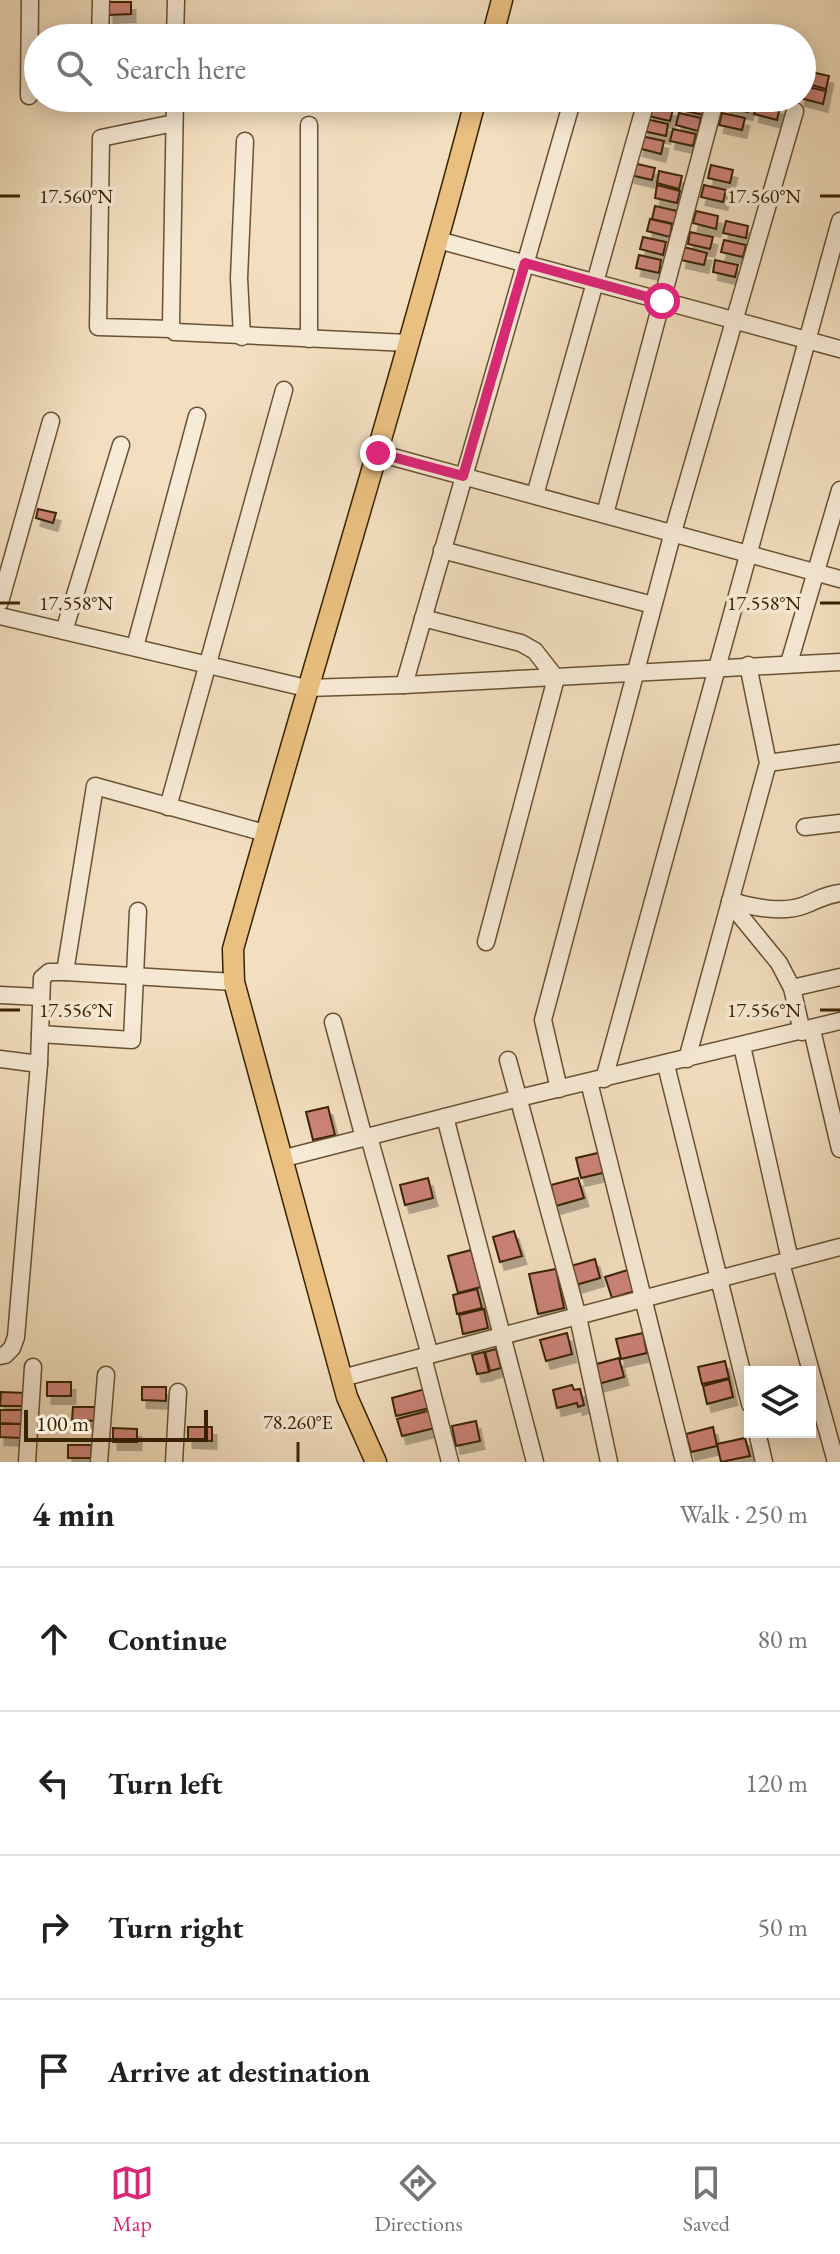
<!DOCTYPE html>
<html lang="en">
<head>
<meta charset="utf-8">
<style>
  body { margin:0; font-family:"EB Garamond",serif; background:#f2f2f2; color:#202124 }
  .controls { position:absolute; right:24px; bottom:24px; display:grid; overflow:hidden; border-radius:0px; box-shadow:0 4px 20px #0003 }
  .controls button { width:72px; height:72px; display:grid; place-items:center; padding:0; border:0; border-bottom:2px solid #e0e0e0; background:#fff; color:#202124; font:40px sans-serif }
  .scale { position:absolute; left:24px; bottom:20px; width:184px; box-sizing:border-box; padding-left:8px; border:4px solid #392300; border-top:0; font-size:22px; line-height:28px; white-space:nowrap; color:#392300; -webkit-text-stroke:6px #f7ead6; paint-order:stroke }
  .stop { position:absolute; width:24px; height:24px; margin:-18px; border:6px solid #db2777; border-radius:50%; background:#fff }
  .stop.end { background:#db2777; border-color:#fff; box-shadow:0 2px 8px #0008 }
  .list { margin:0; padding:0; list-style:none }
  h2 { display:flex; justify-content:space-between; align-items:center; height:104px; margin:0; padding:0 32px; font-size:34px }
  h2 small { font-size:26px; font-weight:400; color:#757577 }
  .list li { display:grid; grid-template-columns:52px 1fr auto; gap:24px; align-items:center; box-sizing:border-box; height:144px; padding:0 32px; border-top:2px solid #e0e0e0 }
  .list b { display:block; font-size:30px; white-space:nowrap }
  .list em { font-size:26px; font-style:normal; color:#757577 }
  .icon { flex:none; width:44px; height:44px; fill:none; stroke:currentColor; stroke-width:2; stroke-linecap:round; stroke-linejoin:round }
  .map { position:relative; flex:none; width:840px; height:1462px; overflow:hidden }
  .search { position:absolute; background:#fff; box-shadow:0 4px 20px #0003; left:24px; right:24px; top:24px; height:88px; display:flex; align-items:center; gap:20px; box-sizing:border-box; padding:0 28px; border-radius:44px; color:#757577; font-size:30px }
  .sheet { height:680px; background:#fff }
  nav { display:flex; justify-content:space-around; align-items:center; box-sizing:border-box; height:112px; border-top:2px solid #e0e0e0; background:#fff; font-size:22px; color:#757577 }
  nav a { display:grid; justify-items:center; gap:4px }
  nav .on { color:#db2777 }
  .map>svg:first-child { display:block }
  .building { fill:#cd837a; stroke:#392300; stroke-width:2; filter:url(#shadow) }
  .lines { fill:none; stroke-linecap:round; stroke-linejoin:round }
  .minor-casing { stroke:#685230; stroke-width:19 }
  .major-casing { stroke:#392300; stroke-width:23 }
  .minor { stroke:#f7ead6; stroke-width:16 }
  .major { stroke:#eac080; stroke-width:20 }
  .route { stroke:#db2777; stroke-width:10 }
  .ticks { fill:none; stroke:#392300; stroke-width:3 }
  .ticks-label { font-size:20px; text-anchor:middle; fill:#392300; stroke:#f7ead6; stroke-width:7; stroke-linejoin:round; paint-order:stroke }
</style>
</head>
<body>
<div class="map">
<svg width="840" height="1462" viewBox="0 0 840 1462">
  <defs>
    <filter id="shadow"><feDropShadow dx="4.5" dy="8" stdDeviation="0" flood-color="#0004"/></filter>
  </defs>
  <rect width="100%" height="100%" fill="#f3dfc0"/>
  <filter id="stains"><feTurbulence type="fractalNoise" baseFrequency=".0025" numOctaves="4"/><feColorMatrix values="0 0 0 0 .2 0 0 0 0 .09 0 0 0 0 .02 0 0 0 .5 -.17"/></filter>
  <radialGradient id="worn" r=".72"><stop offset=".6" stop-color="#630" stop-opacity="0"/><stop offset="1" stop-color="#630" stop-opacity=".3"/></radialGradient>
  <g class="building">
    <polygon points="108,2 131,2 131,14 109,15"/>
    <polygon points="807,71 829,76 826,89 804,83"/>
    <polygon points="803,86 826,91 823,104 800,98"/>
    <polygon points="683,98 706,103 703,115 681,110"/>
    <polygon points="727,98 751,100 748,112 725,107"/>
    <polygon points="757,102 780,107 777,120 754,114"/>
    <polygon points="651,104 673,109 670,121 648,116"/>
    <polygon points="679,113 701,118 698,131 676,125"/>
    <polygon points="722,113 745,118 742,130 719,125"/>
    <polygon points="646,119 668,124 666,136 643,131"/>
    <polygon points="673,129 696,134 693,146 670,141"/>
    <polygon points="641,136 664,141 661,154 638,148"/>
    <polygon points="633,163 655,168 652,180 630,175"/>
    <polygon points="711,165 733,170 730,183 708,178"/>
    <polygon points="659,171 682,176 679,189 657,183"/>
    <polygon points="657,185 680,191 677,203 655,198"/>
    <polygon points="704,185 726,190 723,202 701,197"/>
    <polygon points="655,206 677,211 674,224 652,219"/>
    <polygon points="696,211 718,216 716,229 693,223"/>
    <polygon points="650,219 672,224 670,237 647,231"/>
    <polygon points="726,221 748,226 746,238 723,233"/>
    <polygon points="690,232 713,237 710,249 688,244"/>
    <polygon points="643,237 666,242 663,255 640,249"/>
    <polygon points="724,240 746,245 743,257 721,252"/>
    <polygon points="684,247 707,253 704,265 681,260"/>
    <polygon points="639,255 661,260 659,273 636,268"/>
    <polygon points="715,260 738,265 735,277 713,272"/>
    <polygon points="38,509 56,513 53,523 36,518"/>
    <polygon points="328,1107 335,1135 313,1140 306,1112"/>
    <polygon points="602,1152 607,1172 581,1178 576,1158"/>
    <polygon points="428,1178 433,1198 405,1205 400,1185"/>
    <polygon points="578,1178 584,1198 556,1206 551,1185"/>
    <polygon points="514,1231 522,1256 500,1262 493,1237"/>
    <polygon points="471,1250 481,1287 458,1293 448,1256"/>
    <polygon points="595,1259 600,1278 576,1285 571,1266"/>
    <polygon points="556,1269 564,1308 538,1314 529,1274"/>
    <polygon points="631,1269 638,1290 612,1298 605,1277"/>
    <polygon points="477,1289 482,1308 457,1314 453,1295"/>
    <polygon points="484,1309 488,1328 463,1334 459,1315"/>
    <polygon points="567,1333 572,1354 546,1361 540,1340"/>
    <polygon points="643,1333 647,1353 621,1359 616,1339"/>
    <polygon points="496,1349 501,1368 490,1371 485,1352"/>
    <polygon points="484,1352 489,1372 477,1374 472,1355"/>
    <polygon points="619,1358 624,1377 598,1384 593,1365"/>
    <polygon points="725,1361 729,1378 702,1384 698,1367"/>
    <polygon points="729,1379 733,1397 707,1404 703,1386"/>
    <rect x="47" y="1382" width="24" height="14"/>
    <polygon points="572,1385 574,1390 580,1389 584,1405 578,1407 577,1403 557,1408 553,1390"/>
    <polygon points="142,1387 166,1387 166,1401 142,1400"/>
    <polygon points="429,1388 434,1407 396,1416 392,1398"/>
    <polygon points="1,1392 25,1393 24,1406 0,1406"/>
    <polygon points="73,1407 97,1407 96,1421 72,1420"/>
    <polygon points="435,1409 439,1427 402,1436 397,1419"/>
    <polygon points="0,1410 22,1410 22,1424 0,1423"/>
    <polygon points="476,1421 480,1441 456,1446 452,1426"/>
    <polygon points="0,1424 22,1424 22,1438 0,1437"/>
    <polygon points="188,1427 212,1427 212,1441 188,1440"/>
    <polygon points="713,1427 717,1446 691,1452 686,1434"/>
    <polygon points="113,1428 137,1429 137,1442 113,1442"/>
    <polygon points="745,1438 750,1456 721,1462 717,1444"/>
    <polygon points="68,1445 92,1445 91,1458 68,1458"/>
  </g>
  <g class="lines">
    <g class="minor-casing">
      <g id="minor">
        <polyline points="100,38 101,0"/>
        <polyline points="175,38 176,0"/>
        <polyline points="29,96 30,0"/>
        <polyline points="175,98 171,325 175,332 408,343"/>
        <polyline points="438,240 840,349"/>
        <polyline points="172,329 98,327 101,138 174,123"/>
        <polyline points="242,337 239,278 245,141"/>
        <polyline points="309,339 309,125"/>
        <polyline points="378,453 840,579"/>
        <polyline points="535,495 647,98"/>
        <polyline points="605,514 713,109"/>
        <polyline points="442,550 653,605"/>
        <polyline points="0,602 51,421"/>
        <polyline points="0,616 306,688 404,685 840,662"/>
        <polyline points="423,618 521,643 535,651 556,678 486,942"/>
        <polyline points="64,631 121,445"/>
        <polyline points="135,647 197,416"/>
        <polyline points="789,663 840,490"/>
        <polyline points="404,685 573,98"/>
        <polyline points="768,763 840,753"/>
        <polyline points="168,807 284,390"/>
        <polyline points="805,827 840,823"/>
        <path d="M 730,901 C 753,907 782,914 805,905 C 821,899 821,896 840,893"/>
        <polyline points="739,903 738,913 779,963 792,988 802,1032"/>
        <polyline points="65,972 95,786 265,833"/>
        <polyline points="792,988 840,977"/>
        <polyline points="0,995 41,997"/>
        <polyline points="333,1022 364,1138"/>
        <polyline points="812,1030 840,1149"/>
        <polyline points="40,1034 132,1040 138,911"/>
        <polyline points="742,1046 790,1260"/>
        <polyline points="0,1059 39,1064"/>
        <polyline points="687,1059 768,763 748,665"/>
        <polyline points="508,1060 578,1317 609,1462"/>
        <polyline points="666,1065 750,1404"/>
        <polyline points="604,1079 840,221"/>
        <polyline points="589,1082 684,1462"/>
        <polyline points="559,1089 543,1020 673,532 795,111"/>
        <polyline points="445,1117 535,1462"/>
        <polyline points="369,1137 430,1355"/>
        <polyline points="281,1159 519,1098 840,1021"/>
        <polyline points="781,1263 836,1462"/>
        <polyline points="0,1356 5,1355 12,1348 16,1337 39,1064 42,978 49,972 65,972 234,982"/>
        <polyline points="423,1357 450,1462"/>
        <polyline points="342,1378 840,1247"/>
        <polyline points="757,1432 764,1462"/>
        <polyline points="27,1462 33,1367"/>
        <polyline points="99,1462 106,1375"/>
        <polyline points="174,1462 178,1392"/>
      </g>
    </g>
    <g class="major-casing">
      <g id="major">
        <polyline points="492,38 502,0"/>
        <path d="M 376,1462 L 347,1397 L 234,982 L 233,949 C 313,665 401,383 476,98"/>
      </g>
    </g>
    <use href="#minor" class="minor"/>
    <use href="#major" class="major"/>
  </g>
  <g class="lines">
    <polyline class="route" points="378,453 463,476 525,263 662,301"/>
  </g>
  <path class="ticks" d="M 0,196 L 20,196M 820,196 L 840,196M 0,603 L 20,603M 820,603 L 840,603M 0,1010 L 20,1010M 820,1010 L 840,1010M 298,1442 L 298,1462"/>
  <g class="ticks-label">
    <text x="76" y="203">17.560°N</text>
    <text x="764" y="203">17.560°N</text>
    <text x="76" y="610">17.558°N</text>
    <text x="764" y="610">17.558°N</text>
    <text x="76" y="1017">17.556°N</text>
    <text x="764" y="1017">17.556°N</text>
    <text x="298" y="1429">78.260°E</text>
  </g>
  <rect width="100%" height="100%" filter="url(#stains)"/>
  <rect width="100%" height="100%" fill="url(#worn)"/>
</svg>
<div class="controls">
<button><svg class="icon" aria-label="layers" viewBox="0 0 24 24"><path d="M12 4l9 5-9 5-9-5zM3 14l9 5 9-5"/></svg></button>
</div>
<div class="scale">100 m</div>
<div class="stop" style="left:662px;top:301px"></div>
<div class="stop end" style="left:378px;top:453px"></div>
<div class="search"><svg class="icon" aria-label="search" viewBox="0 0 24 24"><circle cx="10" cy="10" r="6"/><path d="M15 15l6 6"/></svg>Search here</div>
</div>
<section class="sheet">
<h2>4 min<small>Walk · 250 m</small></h2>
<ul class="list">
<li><svg class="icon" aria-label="ahead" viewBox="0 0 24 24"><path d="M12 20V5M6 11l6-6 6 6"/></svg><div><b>Continue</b></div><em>80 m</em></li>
<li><svg class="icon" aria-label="left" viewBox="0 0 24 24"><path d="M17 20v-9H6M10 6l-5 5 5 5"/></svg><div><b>Turn left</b></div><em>120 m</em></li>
<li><svg class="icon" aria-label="right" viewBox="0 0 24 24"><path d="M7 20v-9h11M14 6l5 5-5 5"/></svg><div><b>Turn right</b></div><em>50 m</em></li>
<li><svg class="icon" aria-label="arrive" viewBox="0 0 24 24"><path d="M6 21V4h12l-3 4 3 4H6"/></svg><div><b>Arrive at destination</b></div></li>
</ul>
</section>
<nav>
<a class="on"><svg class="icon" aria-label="map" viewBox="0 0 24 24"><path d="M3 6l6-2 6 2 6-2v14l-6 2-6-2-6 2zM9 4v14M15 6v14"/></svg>Map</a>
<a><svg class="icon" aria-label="directions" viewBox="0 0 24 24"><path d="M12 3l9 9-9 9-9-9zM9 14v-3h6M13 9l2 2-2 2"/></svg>Directions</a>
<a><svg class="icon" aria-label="saved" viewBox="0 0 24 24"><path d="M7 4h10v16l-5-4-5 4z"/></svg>Saved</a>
</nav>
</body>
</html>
